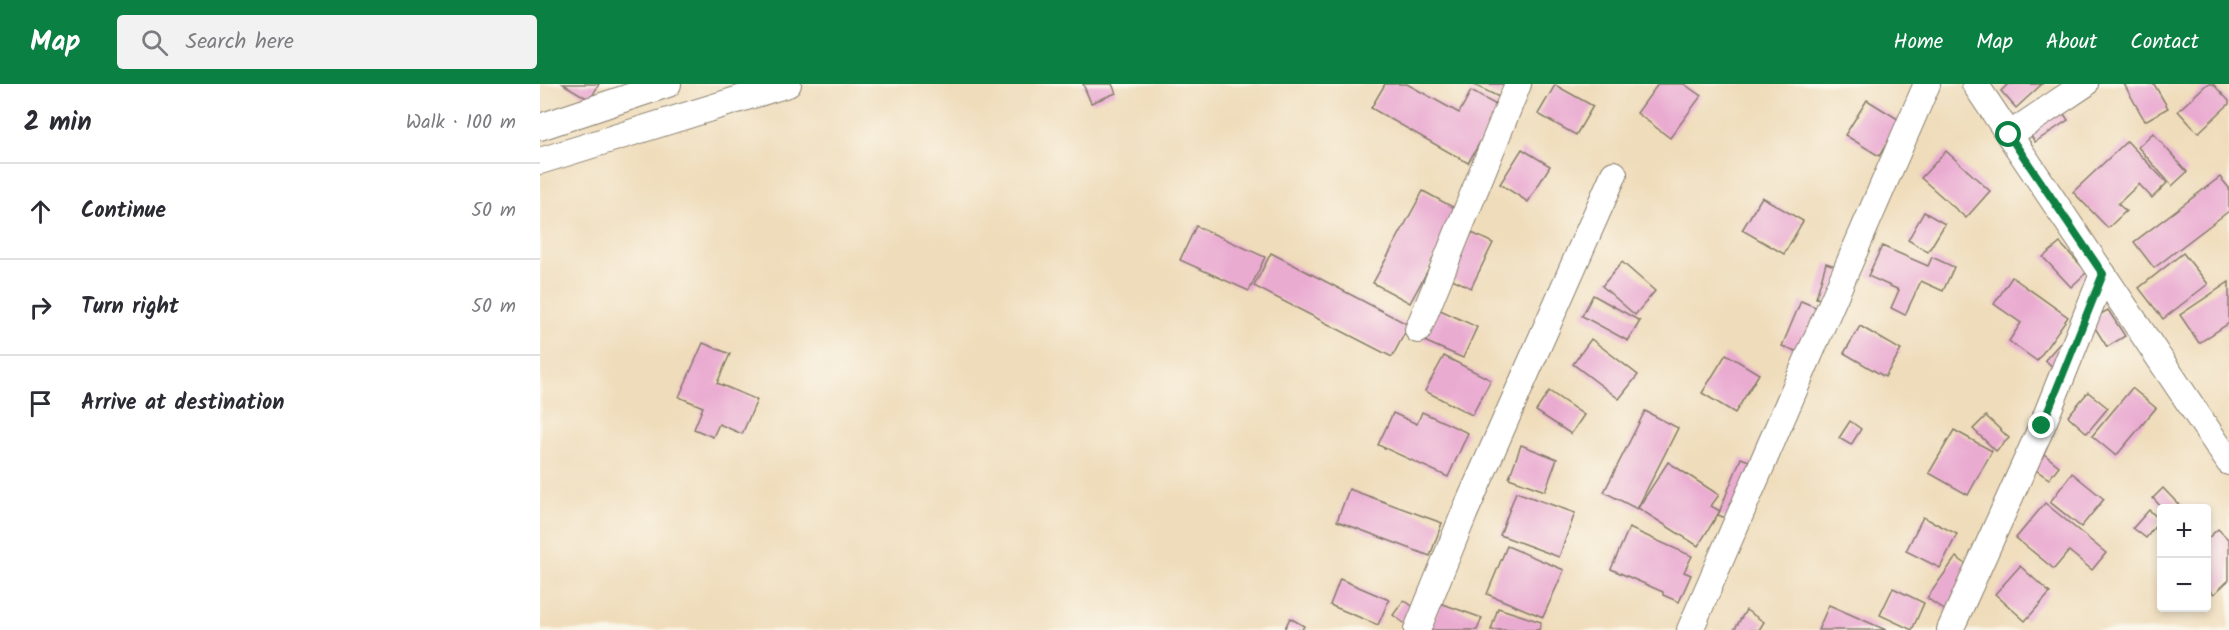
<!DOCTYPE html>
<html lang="en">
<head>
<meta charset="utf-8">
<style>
  body { margin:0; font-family:Kalam,sans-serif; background:#f2f2f3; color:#2b2b33 }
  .controls { position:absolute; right:18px; bottom:18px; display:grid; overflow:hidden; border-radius:6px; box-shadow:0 3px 9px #0003 }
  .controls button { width:54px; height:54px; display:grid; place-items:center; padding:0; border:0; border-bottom:2px solid #e1e1e2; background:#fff; color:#2b2b33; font:30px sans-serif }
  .stop { position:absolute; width:18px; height:18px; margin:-14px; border:4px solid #0b8043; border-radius:50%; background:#fff }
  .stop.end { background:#0b8043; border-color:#fff; box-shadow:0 2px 6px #0008 }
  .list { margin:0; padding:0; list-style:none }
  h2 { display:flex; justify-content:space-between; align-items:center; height:78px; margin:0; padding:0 24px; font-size:26px }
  h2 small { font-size:20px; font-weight:400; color:#7c7c81 }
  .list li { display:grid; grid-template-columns:39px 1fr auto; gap:18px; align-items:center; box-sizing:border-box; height:96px; padding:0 24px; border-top:2px solid #e1e1e2 }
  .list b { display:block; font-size:22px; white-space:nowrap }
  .list em { font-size:20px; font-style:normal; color:#7c7c81 }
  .icon { flex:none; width:33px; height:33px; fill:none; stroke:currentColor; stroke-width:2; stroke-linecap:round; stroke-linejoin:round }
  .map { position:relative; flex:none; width:1689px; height:546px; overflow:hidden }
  header { display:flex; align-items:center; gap:36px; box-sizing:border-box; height:84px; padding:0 30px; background:#0b8043; color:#fff }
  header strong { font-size:28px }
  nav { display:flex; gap:33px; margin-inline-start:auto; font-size:21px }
  .search { width:420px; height:54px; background:#f2f2f3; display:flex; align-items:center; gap:15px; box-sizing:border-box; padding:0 21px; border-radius:6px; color:#7c7c81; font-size:22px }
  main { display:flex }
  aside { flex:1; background:#fff }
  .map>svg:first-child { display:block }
  .building { fill:#eaabd1 }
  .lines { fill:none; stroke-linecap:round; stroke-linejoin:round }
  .minor-casing { stroke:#867c6b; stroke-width:28 }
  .minor { stroke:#fff; stroke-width:26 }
  .route { stroke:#0b8043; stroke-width:8 }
</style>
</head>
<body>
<header>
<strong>Map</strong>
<div class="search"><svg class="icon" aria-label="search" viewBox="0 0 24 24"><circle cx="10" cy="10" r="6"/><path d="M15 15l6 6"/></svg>Search here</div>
<nav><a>Home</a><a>Map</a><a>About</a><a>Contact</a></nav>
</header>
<main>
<aside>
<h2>2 min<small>Walk · 100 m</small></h2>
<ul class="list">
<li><svg class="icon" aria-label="ahead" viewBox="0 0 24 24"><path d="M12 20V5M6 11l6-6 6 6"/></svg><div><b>Continue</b></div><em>50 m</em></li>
<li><svg class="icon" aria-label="right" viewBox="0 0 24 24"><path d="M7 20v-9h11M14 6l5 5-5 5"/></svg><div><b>Turn right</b></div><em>50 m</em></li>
<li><svg class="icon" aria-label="arrive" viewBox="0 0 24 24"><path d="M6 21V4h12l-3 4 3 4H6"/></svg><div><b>Arrive at destination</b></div></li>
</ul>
</aside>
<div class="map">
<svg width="1689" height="546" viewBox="0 0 1689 546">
  <rect width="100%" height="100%" fill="#fbf7ec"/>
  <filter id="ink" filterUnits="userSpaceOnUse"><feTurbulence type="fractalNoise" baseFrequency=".0167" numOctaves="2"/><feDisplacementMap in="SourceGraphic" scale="12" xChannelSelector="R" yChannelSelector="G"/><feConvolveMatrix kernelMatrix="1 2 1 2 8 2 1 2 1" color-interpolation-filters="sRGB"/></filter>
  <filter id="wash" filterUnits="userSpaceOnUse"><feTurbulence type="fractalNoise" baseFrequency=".008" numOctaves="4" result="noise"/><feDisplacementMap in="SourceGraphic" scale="24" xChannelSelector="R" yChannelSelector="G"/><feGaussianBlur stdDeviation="1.35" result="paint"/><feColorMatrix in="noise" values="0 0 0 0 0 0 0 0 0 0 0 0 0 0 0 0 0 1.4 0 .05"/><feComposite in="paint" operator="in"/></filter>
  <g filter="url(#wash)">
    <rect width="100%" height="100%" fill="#efdcba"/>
    <g id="blocks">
      <g class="building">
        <polygon points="23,0 59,0 50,16"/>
        <polygon points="543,0 572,0 576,9 551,19"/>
        <polygon points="845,0 867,0 919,29 931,7 960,23 928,79 831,24"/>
        <polygon points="932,0 965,0 959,13"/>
        <polygon points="1118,0 1144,0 1161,12 1130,54 1097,29"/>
        <polygon points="1465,0 1502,0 1476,24 1461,7 1467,1"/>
        <polygon points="1584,0 1614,0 1628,24 1605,37"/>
        <polygon points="1667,0 1673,0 1689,17 1689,20 1658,49 1638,27"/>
        <polygon points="1015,1 1053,22 1036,51 998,30"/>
        <polygon points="1327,16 1361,37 1339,72 1305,51"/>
        <polygon points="1520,24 1528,36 1495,58 1487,46"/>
        <polygon points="1613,49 1647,88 1632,102 1598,63"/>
        <polygon points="1587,57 1627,99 1612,114 1599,100 1578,120 1586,127 1568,144 1533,108"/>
        <polygon points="982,65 1010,82 988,118 960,100"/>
        <polygon points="1406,67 1450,107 1426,134 1381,94"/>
        <polygon points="1680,93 1689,104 1689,127 1614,184 1594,158"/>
        <polygon points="883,107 920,127 870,219 833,199"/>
        <polygon points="1222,113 1263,137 1244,170 1202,146"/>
        <polygon points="1384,128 1405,140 1388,168 1368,156"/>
        <polygon points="656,142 725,173 709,207 640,176"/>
        <polygon points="932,149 953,159 931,204 910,194"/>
        <polygon points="1520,159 1547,188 1531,203 1503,173"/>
        <polygon points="1342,162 1388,182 1392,173 1414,183 1403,207 1381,197 1365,231 1351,224 1359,206 1328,192"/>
        <polygon points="731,169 869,241 852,273 714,202"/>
        <polygon points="1643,169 1668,200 1623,235 1599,204"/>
        <polygon points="1082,178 1115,207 1095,231 1062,202"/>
        <polygon points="1286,179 1301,184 1291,218 1276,214"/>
        <polygon points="1472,193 1528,233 1497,277 1469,257 1481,239 1454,220"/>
        <polygon points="1689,198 1689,239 1659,259 1640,231"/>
        <polygon points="1053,211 1100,237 1088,257 1042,232"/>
        <polygon points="1261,217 1280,225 1261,269 1242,262"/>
        <polygon points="896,224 937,243 923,274 882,256"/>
        <polygon points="1568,226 1585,252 1567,263 1550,236"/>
        <polygon points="1320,242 1361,266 1345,293 1304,269"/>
        <polygon points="1051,255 1098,291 1079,315 1033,280"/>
        <polygon points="1521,258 1533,269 1517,287 1505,276"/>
        <polygon points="163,259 190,270 177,299 217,316 202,350 179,340 173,353 154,345 163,323 139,313"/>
        <polygon points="1186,270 1219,290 1195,329 1162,309"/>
        <polygon points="904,272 951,296 932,331 885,307"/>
        <polygon points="1592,304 1616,324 1576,372 1552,352"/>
        <polygon points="1009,307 1044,331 1031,350 996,327"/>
        <polygon points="1548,308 1568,324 1547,349 1528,332"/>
        <polygon points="1105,327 1138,344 1097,425 1064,408"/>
        <polygon points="882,328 928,349 908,393 838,361 853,329 877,340"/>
        <polygon points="1446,332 1469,354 1456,367 1433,345"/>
        <polygon points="1310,337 1321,345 1311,361 1299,354"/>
        <polygon points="1414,346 1452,367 1428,411 1389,389"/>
        <polygon points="981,361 1017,375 1005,407 969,394"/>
        <polygon points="1500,367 1519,382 1509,395 1490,382"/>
        <polygon points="1201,374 1219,381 1196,438 1178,431"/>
        <polygon points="1128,378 1179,411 1171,422 1180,427 1158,462 1098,424"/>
        <polygon points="1532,389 1564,415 1541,443 1510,418"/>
        <polygon points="1623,404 1642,424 1622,424 1613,414"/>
        <polygon points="809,405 902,439 890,472 797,437"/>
        <polygon points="976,408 1035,429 1019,473 960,451"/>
        <polygon points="1505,419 1566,469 1552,486 1529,467 1514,485 1476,454"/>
        <polygon points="1609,426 1620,436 1606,454 1593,444"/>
        <polygon points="1383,433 1417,450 1400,484 1366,467"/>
        <polygon points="1089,444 1152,472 1144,488 1151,491 1139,518 1123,511 1123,508 1071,485"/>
        <polygon points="1678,445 1689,456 1689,496 1674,510 1666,502 1666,456"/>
        <polygon points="967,462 1024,486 1003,533 947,510"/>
        <polygon points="1416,473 1444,493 1416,534 1387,514"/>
        <polygon points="1480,482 1510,509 1485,537 1455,510"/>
        <polygon points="800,495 849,516 838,541 790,521"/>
        <polygon points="1353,504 1384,519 1372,546 1340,531"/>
        <polygon points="864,516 876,525 865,540 853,531"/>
        <polygon points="900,519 942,534 937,546 890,546"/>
        <polygon points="1289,521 1346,546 1278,546"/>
        <polygon points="958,524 1001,538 999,546 951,546"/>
        <polygon points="1206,526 1224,538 1219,546 1194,546"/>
        <polygon points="750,534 764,542 762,546 744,546"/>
      </g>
    </g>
  </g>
  <g filter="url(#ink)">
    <use href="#blocks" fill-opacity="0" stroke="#867c6b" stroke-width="1.5"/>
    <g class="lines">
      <g class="minor-casing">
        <g id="minor">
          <polyline points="1435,0 1689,378"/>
          <polyline points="0,43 128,0"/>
          <polyline points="1469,51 1545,0"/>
          <polyline points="0,77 248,0"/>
          <polyline points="878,246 978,0"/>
          <polyline points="877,546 924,430 1074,90"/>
          <polyline points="1150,546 1387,0"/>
          <polyline points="1410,546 1502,342 1563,190"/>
        </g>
      </g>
      <use href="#minor" class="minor"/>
    </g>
  </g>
  <g class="lines" filter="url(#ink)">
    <polyline class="route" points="1469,51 1563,190 1502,342"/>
  </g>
</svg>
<div class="controls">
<button>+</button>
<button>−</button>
</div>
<div class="stop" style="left:1469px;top:51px"></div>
<div class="stop end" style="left:1502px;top:342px"></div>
</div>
</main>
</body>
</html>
